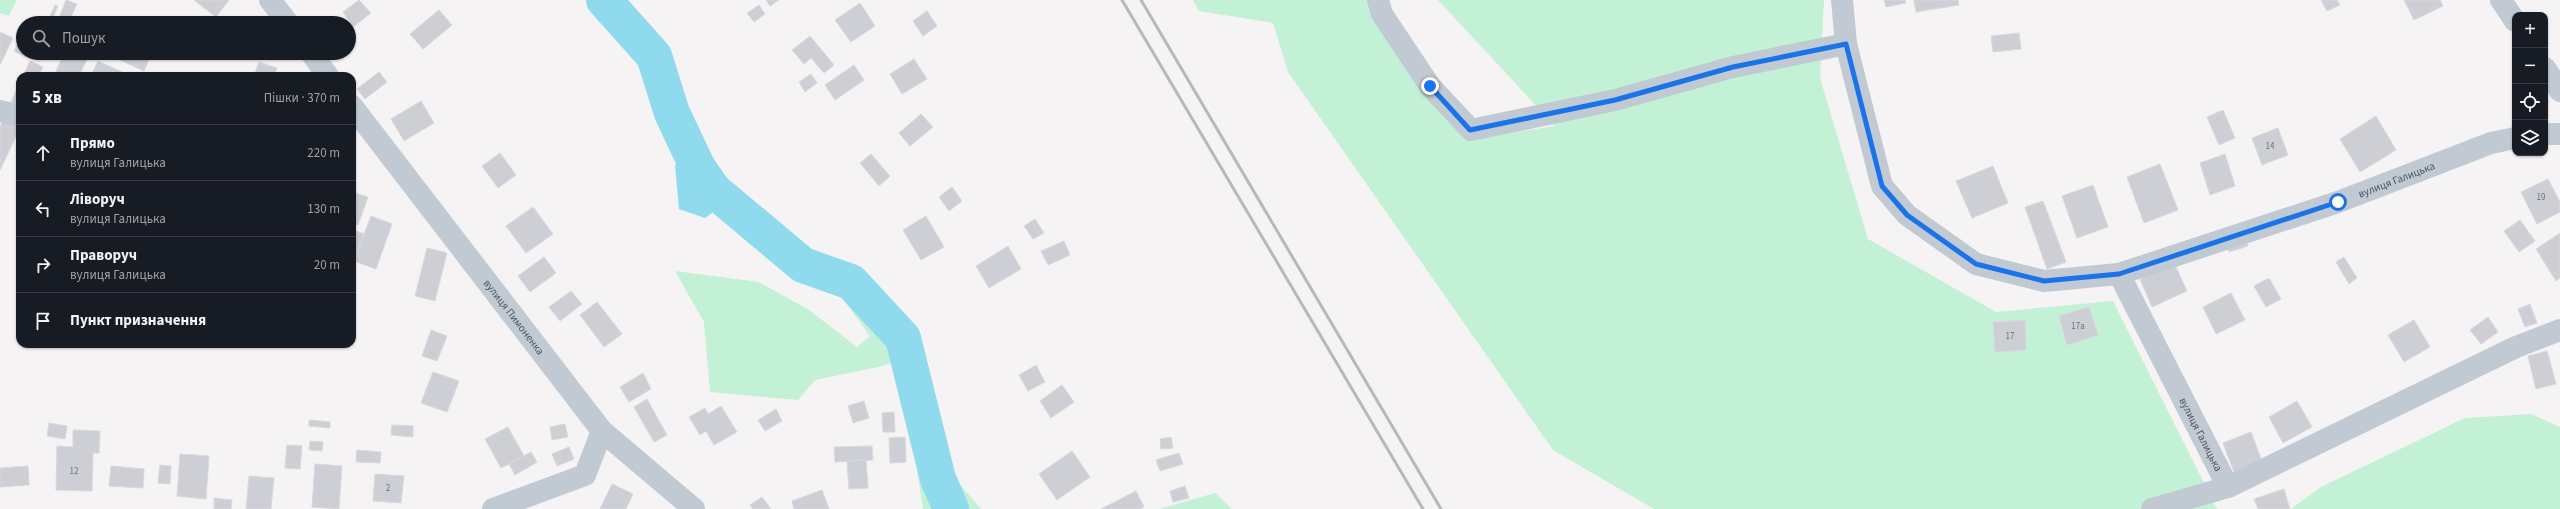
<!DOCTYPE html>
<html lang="uk">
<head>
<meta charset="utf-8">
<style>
  body { margin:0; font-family:"Source Sans 3",sans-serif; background:#242831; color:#f1f3f6 }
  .controls { position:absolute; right:12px; top:12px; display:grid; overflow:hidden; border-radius:8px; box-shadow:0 1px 3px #0004 }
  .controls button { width:36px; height:36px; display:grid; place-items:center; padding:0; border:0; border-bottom:1px solid #363941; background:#171b24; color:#f1f3f6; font:20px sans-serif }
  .stop { position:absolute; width:12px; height:12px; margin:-9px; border:3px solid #1a73e8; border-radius:50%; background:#fff }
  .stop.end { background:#1a73e8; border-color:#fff; box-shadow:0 1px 4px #0008 }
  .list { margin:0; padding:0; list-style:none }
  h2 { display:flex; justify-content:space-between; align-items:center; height:52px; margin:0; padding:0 16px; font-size:17px }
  h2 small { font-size:13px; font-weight:400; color:#9ea1a6 }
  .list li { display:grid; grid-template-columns:26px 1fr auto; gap:12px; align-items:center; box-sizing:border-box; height:56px; padding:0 16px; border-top:1px solid #363941 }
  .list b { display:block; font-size:15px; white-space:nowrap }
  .list p { margin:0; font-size:13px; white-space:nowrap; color:#9ea1a6 }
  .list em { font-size:13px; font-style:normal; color:#9ea1a6 }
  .icon { flex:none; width:22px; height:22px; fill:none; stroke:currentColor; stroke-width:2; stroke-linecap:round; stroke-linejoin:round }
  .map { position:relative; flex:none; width:2560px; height:509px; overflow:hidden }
  .search { position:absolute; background:#171b24; box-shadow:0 1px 3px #0004; left:16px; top:16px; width:340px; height:44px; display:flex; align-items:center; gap:10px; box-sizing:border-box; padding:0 14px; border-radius:22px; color:#9ea1a6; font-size:15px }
  .panel { position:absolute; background:#171b24; box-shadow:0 1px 3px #0004; left:16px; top:72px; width:340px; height:276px; border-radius:12px }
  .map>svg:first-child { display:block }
  .green { fill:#c3f1d5 }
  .water { fill:#90daee }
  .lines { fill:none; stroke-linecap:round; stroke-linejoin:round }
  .river { stroke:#90daee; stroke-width:36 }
  .building { fill:#cdcfd5; stroke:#d7d9de }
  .minor { stroke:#c1cad2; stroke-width:22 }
  .rail { stroke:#b5b8bd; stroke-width:3 }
  .route { stroke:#1a73e8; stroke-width:5 }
  .labels { text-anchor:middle; stroke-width:3.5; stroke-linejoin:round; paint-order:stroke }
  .number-label { font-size:9px; fill:#6b747e }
  .street-label { font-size:11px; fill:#4a5661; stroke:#fff }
</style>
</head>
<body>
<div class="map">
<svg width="2560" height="509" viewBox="0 0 2560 509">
  <rect width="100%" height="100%" fill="#f5f3f3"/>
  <g class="green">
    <polygon points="0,0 17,0 9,16 0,13"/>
    <polygon points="1193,0 1369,0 1468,139 1555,126 1438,0 1824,0 1820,78 1868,239 1996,312 2113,301 2217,509 1654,509 1553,450 1288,72 1273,23 1199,11"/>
    <polygon points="675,271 759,282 809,310 857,347 870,336 833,285 870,284 921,351 883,366 815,380 798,400 710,392 704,322"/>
    <polygon points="2531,414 2560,427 2560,509 2291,509 2321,487 2465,418"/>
    <polygon points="917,471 951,474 981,509 923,509"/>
    <polygon points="1215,493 1232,509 1159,509"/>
  </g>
  <polygon class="water" points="711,155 738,194 705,218 679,209 675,165"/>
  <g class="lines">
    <polyline class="river" points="604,0 654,56 672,113 705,183 803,265 851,282 903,338 938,479 951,509"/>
  </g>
  <g class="building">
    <polygon points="66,0 77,4 68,23 57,23"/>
    <polygon points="194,0 229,0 216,17"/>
    <polygon points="359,0 371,13 353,27 343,12"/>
    <polygon points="766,0 779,0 770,6"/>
    <polygon points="1884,0 1905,0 1906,3 1886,7"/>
    <polygon points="1914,0 1958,0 1959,5 1916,12"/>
    <polygon points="2321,0 2337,0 2340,5 2327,11"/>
    <polygon points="2404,0 2440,0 2443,6 2414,20"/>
    <polygon points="860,3 875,26 851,42 835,20"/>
    <polygon points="55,5 58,6 52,20 49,18"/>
    <polygon points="759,5 765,14 754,22 747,13"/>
    <polygon points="439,10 452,25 423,49 410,34"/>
    <polygon points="927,11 937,26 923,36 913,21"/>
    <polygon points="0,32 13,38 0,65"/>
    <polygon points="23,32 23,53 27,53 26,57 14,51"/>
    <polygon points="2019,33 2021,49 1993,52 1991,36"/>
    <polygon points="810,36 834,65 824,73 811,58 804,64 792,50"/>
    <polygon points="64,53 90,53 79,76 54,76"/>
    <polygon points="124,53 152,53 144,71 120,60"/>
    <polygon points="914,59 927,79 902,94 890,74"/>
    <polygon points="30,61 43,67 38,76 23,76"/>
    <polygon points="98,61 131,76 91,76"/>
    <polygon points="259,62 277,68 274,76 254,76"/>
    <polygon points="854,65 864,80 835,100 825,85"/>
    <polygon points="379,72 387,82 365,99 357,89"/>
    <polygon points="811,74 817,83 805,92 799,82"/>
    <polygon points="20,82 20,106 11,102"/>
    <polygon points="421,101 434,123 404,141 391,119"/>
    <polygon points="2223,110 2235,138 2219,145 2207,117"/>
    <polygon points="921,114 933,127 910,146 899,133"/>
    <polygon points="2376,116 2396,150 2360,172 2340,139"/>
    <polygon points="3,121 20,128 0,170 0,126"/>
    <polygon points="2278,128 2288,155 2262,165 2252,138"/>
    <polygon points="500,153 516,175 498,188 482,166"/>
    <polygon points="871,154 890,176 879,186 860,163"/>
    <polygon points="2225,154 2235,186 2210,195 2200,163"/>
    <polygon points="2160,164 2178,210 2144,223 2127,177"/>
    <polygon points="1993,166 2008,203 1972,218 1956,181"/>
    <polygon points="2548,179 2560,202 2560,212 2537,224 2521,192"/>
    <polygon points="2093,185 2108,227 2077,238 2062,196"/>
    <polygon points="952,187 962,201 949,211 939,197"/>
    <polygon points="352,192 368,197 358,225 352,222"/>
    <polygon points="2043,201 2066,262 2047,269 2025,207"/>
    <polygon points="533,207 553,234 526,253 506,226"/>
    <polygon points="371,216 392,224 376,269 354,261"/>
    <polygon points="926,216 944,247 921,260 903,230"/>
    <polygon points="1035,219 1044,233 1033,239 1024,226"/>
    <polygon points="2520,220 2535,241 2519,252 2504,231"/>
    <polygon points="354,230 364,234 354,261 352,260"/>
    <polygon points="2560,233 2560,278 2556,281 2536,249"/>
    <polygon points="2245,238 2248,246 2229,252 2226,243"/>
    <polygon points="1064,241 1070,255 1048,265 1041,251"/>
    <polygon points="1008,246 1021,269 989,288 976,266"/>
    <polygon points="427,248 447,253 435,301 415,296"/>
    <polygon points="544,257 556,273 530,292 518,276"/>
    <polygon points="2344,257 2357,278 2349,284 2336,262"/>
    <polygon points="2174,263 2187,291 2152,307 2140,279"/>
    <polygon points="2269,278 2281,299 2266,307 2254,286"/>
    <polygon points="571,291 582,304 560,321 549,307"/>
    <polygon points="2231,293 2245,320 2216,334 2203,307"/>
    <polygon points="597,302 622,334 604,347 580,315"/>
    <polygon points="2530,304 2537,323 2525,327 2518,309"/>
    <polygon points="2089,307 2098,335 2067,345 2059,316"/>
    <polygon points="2488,317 2498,332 2481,344 2470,330"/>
    <polygon points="2025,320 2026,350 1995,352 1993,322"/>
    <polygon points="2414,320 2430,347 2404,362 2388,335"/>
    <polygon points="431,330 447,336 437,361 422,356"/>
    <polygon points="2547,351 2556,384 2536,389 2528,356"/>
    <polygon points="1036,365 1045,382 1028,391 1019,375"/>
    <polygon points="433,372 459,381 447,412 421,403"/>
    <polygon points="643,373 651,389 629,402 620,387"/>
    <polygon points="1062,385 1074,402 1051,418 1040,401"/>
    <polygon points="647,399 667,435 654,442 634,407"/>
    <polygon points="864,401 869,418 853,423 848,406"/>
    <polygon points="2297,401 2312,427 2283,443 2269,417"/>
    <polygon points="721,406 737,432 714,445 706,431 700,435 689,417 705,408 708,414"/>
    <polygon points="776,409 782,421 765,431 758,420"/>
    <polygon points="894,412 895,432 883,432 882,413"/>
    <polygon points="309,420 330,422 330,428 309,426"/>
    <polygon points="49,423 67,426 65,439 47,436"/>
    <polygon points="565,424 568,437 552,440 550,427"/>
    <polygon points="392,425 413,426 413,437 391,435"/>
    <polygon points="508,427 524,456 501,468 485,439"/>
    <polygon points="73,430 100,431 99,453 93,453 92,491 56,490 57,446 73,447"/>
    <polygon points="2251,432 2262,461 2234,472 2223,443"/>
    <polygon points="905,437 906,462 890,463 889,438"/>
    <polygon points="1171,437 1173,448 1161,449 1160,439"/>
    <polygon points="310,441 323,442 322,451 309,450"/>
    <polygon points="287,445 302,446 300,469 285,468"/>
    <polygon points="872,446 873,460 835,462 834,447"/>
    <polygon points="569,447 574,459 557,466 552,454"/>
    <polygon points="357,450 381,452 380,463 356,462"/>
    <polygon points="1072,451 1090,477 1057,500 1039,474"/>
    <polygon points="531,452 537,462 515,475 509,464"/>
    <polygon points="1179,453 1183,464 1160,471 1156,460"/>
    <polygon points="180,454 209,456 206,499 177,496"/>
    <polygon points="866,460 868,488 849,489 847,461"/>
    <polygon points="315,464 342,466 339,509 312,507"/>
    <polygon points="160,465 171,466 170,484 158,483"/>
    <polygon points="28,466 29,485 0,487 0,468"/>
    <polygon points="111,466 144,469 143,488 109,486"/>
    <polygon points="375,474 404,476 401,503 373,501"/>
    <polygon points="249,476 274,478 271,509 246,509"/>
    <polygon points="612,484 633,494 626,509 600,509"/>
    <polygon points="1185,486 1189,498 1173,502 1170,491"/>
    <polygon points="2284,489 2290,509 2258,509 2254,499"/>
    <polygon points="822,490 829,509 794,509 792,501"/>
    <polygon points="1136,491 1144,507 1140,509 1101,509"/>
    <polygon points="762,497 771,509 753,509 750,505"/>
    <polygon points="214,498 232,500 231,509 214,509"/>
  </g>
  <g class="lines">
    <g class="minor">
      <polyline points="270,0 288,23"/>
      <polyline points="1378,0 1382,14 1430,86 1471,130 1615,100 1733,67 1846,44 1842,0"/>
      <polyline points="2501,0 2515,21"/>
      <path id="s1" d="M 1846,44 L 1882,186 L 1907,215 L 1976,264 L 2044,281 L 2119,274 L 2338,202 L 2491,143 L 2515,138"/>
      <polyline points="311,53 328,76"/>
      <polyline points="2545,68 2560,91"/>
      <path id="s2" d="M 352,106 L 602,431 L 694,509"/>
      <polyline points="0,111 20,116"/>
      <polyline points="2545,134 2560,134"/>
      <path id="s3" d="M 2119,274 L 2228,487"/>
      <polyline points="493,509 585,475 602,431"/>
      <polyline points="2152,509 2228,487 2516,347 2560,330"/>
    </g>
    <g class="rail">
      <polyline points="1122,0 1423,509"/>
      <polyline points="1141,0 1441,509"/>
    </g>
  </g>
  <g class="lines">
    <polyline class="route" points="1430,86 1470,130 1615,100 1733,67 1846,44 1882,186 1907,215 1976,264 2044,281 2119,274 2338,202"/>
  </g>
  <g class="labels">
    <g class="number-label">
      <text x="2270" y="149">14</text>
      <text x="2541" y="200">19</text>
      <text x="2078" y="329">17а</text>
      <text x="2010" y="339">17</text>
      <text x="74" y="474">12</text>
      <text x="388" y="491">2</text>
    </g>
    <g class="street-label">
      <text dy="4" stroke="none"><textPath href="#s1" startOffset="708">вулиця Галицька</textPath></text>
      <text dy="4" stroke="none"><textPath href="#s2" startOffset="266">вулиця Пимоненка</textPath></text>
      <text dy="4" stroke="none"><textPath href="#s3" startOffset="180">вулиця Галицька</textPath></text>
    </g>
  </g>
</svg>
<div class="controls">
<button>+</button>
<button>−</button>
<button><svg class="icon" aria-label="locate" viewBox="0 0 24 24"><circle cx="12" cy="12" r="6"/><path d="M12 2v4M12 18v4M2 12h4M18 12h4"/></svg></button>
<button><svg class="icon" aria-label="layers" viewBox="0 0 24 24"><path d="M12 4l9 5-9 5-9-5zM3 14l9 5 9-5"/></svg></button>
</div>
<div class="stop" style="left:2338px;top:202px"></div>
<div class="stop end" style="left:1430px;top:86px"></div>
<div class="search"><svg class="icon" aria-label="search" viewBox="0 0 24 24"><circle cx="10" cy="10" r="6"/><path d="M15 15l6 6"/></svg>Пошук</div>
<section class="panel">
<h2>5 хв<small>Пішки · 370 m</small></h2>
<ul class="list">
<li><svg class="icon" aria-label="ahead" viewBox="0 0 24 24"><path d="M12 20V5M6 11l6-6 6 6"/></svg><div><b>Прямо</b><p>вулиця Галицька</p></div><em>220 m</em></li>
<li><svg class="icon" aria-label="left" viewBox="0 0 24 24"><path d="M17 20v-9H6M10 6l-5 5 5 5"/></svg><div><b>Ліворуч</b><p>вулиця Галицька</p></div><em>130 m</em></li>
<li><svg class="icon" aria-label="right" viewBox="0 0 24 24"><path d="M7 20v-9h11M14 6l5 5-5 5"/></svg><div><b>Праворуч</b><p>вулиця Галицька</p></div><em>20 m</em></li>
<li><svg class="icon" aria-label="arrive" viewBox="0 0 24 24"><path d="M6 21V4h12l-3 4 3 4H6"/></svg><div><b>Пункт призначення</b></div></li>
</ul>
</section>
</div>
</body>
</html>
